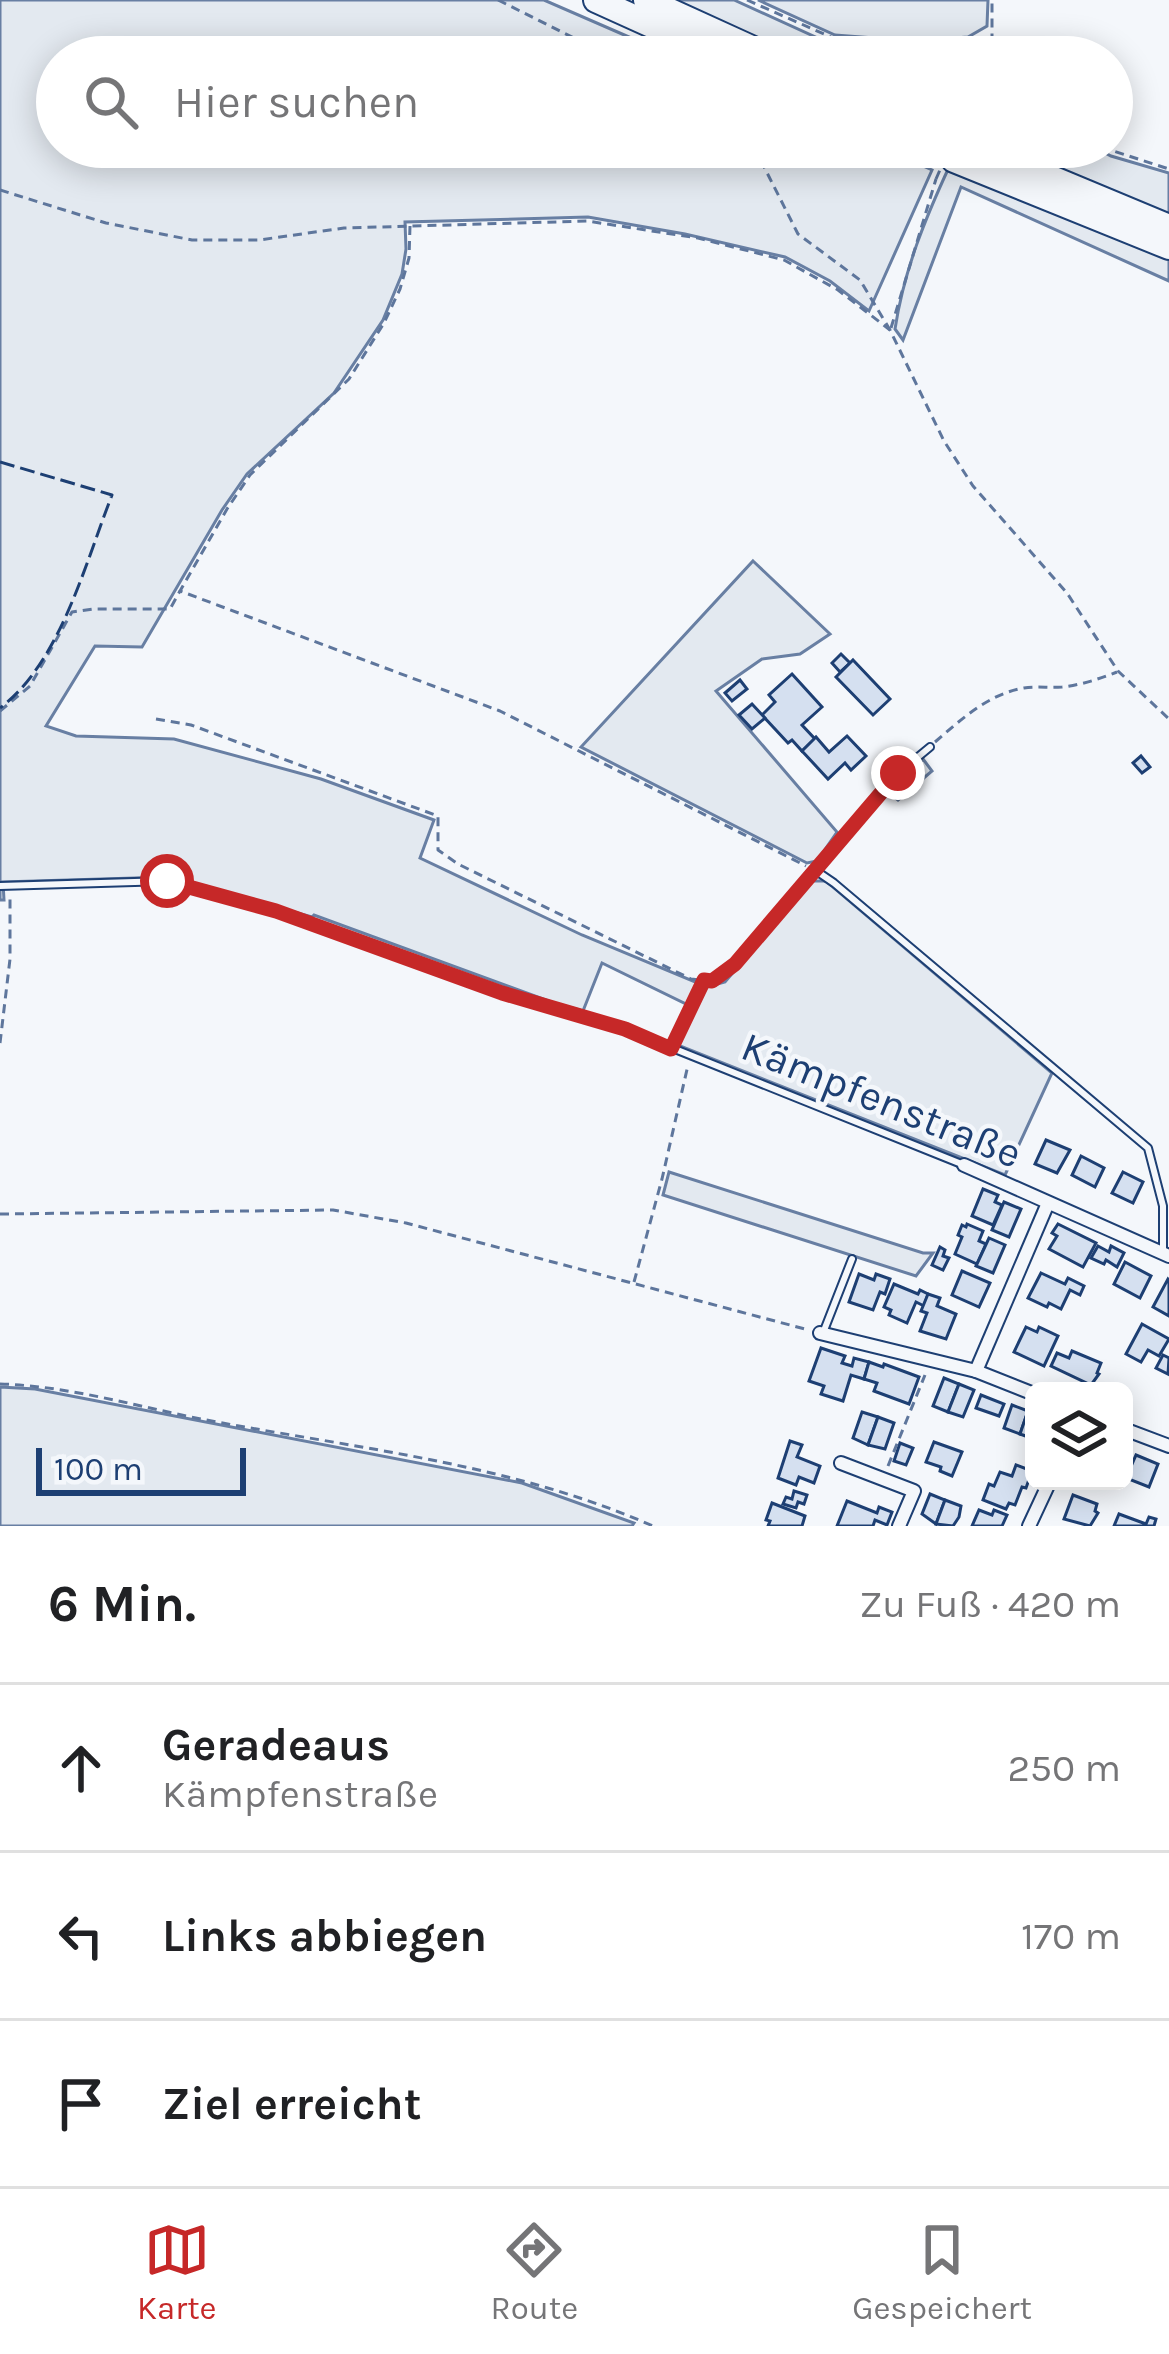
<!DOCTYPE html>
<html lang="de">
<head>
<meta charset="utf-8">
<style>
  body { margin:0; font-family:Karla,sans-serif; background:#f6f6f6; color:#202124 }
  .controls { position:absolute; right:36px; bottom:36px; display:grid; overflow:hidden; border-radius:18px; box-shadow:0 6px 30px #0003 }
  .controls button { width:108px; height:108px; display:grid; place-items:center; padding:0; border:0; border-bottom:3px solid #e0e0e0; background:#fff; color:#202124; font:60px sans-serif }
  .scale { position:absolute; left:36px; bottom:30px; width:210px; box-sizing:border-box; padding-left:12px; border:6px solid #1d3f73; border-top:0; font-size:33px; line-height:42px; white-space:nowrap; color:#1d3f73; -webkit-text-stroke:9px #f4f7fb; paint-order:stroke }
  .stop { position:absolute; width:36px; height:36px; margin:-27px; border:9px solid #c62828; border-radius:50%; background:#fff }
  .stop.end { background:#c62828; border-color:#fff; box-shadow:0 3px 12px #0008 }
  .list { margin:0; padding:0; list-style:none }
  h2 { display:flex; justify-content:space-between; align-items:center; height:156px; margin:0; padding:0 48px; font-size:51px }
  h2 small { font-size:39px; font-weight:400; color:#757577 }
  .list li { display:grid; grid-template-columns:78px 1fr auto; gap:36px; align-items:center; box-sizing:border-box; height:168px; padding:0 48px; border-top:3px solid #e0e0e0 }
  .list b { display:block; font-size:45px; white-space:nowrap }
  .list p { margin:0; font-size:39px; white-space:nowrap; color:#757577 }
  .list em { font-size:39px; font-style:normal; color:#757577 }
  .icon { flex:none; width:66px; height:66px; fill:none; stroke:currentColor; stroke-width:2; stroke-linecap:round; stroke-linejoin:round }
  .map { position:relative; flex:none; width:1169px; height:1526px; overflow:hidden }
  .search { position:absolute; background:#fff; box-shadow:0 6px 30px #0003; left:36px; right:36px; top:36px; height:132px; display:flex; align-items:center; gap:30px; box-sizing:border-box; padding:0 42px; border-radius:66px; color:#757577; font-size:45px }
  .sheet { height:660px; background:#fff }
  nav { display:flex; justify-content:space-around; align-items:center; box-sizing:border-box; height:168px; border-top:3px solid #e0e0e0; background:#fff; font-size:33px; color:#757577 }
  nav a { display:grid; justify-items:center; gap:6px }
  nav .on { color:#c62828 }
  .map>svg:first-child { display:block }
  .green { fill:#e3e9f0; stroke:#687fa3; stroke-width:3 }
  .building { fill:#d5e0f0; stroke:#1d3f73; stroke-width:3 }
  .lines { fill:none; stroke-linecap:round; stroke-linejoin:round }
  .lane-casing { stroke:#1d3f73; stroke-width:10 }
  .street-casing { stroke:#1d3f73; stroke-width:16 }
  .highway-casing { stroke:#1d3f73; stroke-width:28 }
  .path { stroke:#5e769c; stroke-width:3; stroke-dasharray:9 6; stroke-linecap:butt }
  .lane { stroke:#f4f7fb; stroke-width:6 }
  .street { stroke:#f4f7fb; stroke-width:12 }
  .highway { stroke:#f4f7fb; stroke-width:24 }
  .path-bridge { stroke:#5e769c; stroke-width:3; stroke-dasharray:9 6; stroke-linecap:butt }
  .fence { stroke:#1d3f73; stroke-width:3; stroke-dasharray:15 6; stroke-linecap:butt }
  .route { stroke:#c62828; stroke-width:15 }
  .labels { text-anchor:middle; stroke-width:9; stroke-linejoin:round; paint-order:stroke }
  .street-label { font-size:42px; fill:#1d3f73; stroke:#f4f7fb }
</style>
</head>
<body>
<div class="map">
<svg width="1169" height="1526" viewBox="0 0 1169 1526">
  <rect width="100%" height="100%" fill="#f4f7fb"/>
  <g class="green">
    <polygon points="0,0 544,0 675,57 57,57 57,147 880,147 932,170 869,311 830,281 785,257 685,234 588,217 405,222 406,249 402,274 383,320 334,393 247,474 222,510 142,647 95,646 46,726 76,736 174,739 321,779 434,820 420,858 582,935 707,987 725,982 811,881 826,881 1052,1073 1005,1175 675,1044 694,1008 602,963 583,1011 554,1003 314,915 312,917 168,877 3,882 4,900 0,900"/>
    <polygon points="667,0 734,0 831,44 873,50 944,51 960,57 793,57"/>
    <polygon points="758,0 988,0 987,26 968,37 914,41 835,35"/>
    <polygon points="1005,147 1094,147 1111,156 1169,173 1169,216"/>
    <path d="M 950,165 L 1169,257 L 1169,281 L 961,187 L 903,340 L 895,329 C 904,270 925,219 950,165 Z"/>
    <polygon points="753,561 830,634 800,654 762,659 716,691 837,832 817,861 807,863 581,747"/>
    <polygon points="923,759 932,771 898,800 888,792"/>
    <polygon points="669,1172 923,1253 933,1253 916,1276 663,1195"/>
    <polygon points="0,1387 35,1389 522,1483 634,1523 632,1526 0,1526"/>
  </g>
  <g class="building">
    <polygon points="841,654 850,663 840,672 832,663"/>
    <polygon points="853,660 890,699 873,715 836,677"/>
    <polygon points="792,674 822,707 802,725 815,739 802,751 792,740 788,743 762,715 775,702 769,695"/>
    <polygon points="740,680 747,689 732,701 725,693"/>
    <polygon points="752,704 765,718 752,729 739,715"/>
    <polygon points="847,736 866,756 851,770 845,763 828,779 802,751 816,737 829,752"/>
    <polygon points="1141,756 1150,767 1142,773 1133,763"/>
    <polygon points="1046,1140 1070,1150 1057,1173 1035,1164"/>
    <polygon points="1081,1156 1104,1168 1095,1187 1072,1175"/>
    <polygon points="1123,1172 1143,1182 1133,1203 1112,1193"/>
    <polygon points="983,1189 998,1195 995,1202 1002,1205 993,1225 972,1216"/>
    <polygon points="1004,1202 1021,1209 1009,1237 992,1230"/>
    <polygon points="967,1224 983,1231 979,1241 986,1244 977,1264 955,1254 962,1237 958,1235 962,1225 966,1227"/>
    <polygon points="1058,1224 1096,1243 1083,1267 1049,1249 1057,1236 1052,1233"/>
    <polygon points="989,1238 1005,1245 993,1273 976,1266"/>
    <polygon points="1098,1246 1109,1252 1111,1246 1124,1253 1117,1267 1106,1260 1104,1264 1091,1258"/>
    <polygon points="940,1247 945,1250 943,1256 949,1258 943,1270 932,1265"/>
    <polygon points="1125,1262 1151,1276 1140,1298 1114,1284"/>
    <polygon points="962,1271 990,1283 979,1307 952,1295"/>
    <polygon points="1041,1273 1065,1284 1068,1278 1084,1286 1080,1295 1070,1290 1061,1309 1049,1303 1047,1307 1028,1298"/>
    <polygon points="859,1274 874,1280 876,1274 890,1279 885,1294 880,1292 873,1310 849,1302"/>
    <polygon points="1168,1279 1169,1280 1169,1316 1153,1307"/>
    <polygon points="894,1284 918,1294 920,1290 928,1294 924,1306 916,1302 907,1323 889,1315 891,1310 884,1307"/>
    <polygon points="928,1294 940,1298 937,1306 956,1314 946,1339 920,1331 927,1313 921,1311"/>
    <polygon points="1142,1324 1169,1339 1159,1356 1148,1350 1141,1362 1126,1354"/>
    <polygon points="1026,1327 1037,1332 1039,1327 1058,1336 1044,1366 1014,1352"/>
    <polygon points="821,1348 845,1356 842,1363 852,1366 854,1358 869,1362 864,1379 851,1375 843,1401 821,1394 824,1386 809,1381"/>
    <polygon points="1072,1351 1101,1363 1097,1373 1099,1374 1091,1385 1051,1366 1057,1353 1069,1358"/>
    <polygon points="1163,1355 1169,1358 1168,1374 1156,1368"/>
    <polygon points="869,1362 883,1367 884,1364 919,1377 909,1404 874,1391 877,1383 864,1379"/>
    <polygon points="944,1378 959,1384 948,1412 933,1406"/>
    <polygon points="959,1384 974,1390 963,1417 948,1412"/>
    <polygon points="981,1395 1004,1404 999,1416 976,1408"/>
    <polygon points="1012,1405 1028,1411 1020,1434 1004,1428"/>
    <polygon points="1028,1411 1034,1413 1034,1439 1020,1434"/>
    <polygon points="862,1412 878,1417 868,1445 853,1438"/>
    <polygon points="878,1417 894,1423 885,1449 868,1445"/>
    <polygon points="790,1441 802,1445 797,1457 820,1466 814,1483 799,1477 796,1485 778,1478"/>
    <polygon points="934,1442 962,1452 952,1476 940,1471 941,1467 926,1462"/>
    <polygon points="900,1443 913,1448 906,1465 894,1461"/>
    <polygon points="1136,1455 1158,1464 1149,1487 1126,1478"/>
    <polygon points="1016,1465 1032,1471 1026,1488 1022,1487 1015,1505 1009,1503 1006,1509 983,1500 989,1484 994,1486 1000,1472 1012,1476"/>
    <polygon points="794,1491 807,1495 804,1504 798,1502 796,1508 783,1504 786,1497 792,1499"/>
    <polygon points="930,1494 945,1500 936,1524 922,1514"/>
    <polygon points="1073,1495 1097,1504 1095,1511 1098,1513 1090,1526 1064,1519"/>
    <polygon points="945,1500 961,1506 959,1517 953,1526 936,1524"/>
    <polygon points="847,1501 877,1513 879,1507 892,1512 887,1525 875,1520 873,1526 837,1526"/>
    <polygon points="772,1503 805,1516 802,1526 768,1526 770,1521 766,1520"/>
    <polygon points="979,1510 992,1515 994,1510 1007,1515 1002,1526 972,1526"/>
    <polygon points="1119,1514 1146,1524 1149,1517 1156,1519 1154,1526 1114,1526"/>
  </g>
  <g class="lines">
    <g class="lane-casing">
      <g id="lane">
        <polyline points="930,747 895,776 815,870 834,883 1148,1148 1163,1206 1163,1252"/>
        <polyline points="0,886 168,881 276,911 502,993 625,1029 964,1165"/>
        <polyline points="823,1333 852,1259"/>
      </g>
    </g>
    <g class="street-casing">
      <g id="street">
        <polyline points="964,1165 1169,1256"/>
        <polyline points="820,1333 976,1371 1034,1394"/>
        <polyline points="976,1371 1048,1203"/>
        <polyline points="1124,1429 1169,1446"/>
        <polyline points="841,1463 914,1491 899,1526"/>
        <polyline points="1029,1526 1050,1481"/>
      </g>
    </g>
    <g class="highway-casing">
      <g id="highway">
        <polyline points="596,0 722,57"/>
        <polyline points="646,0 771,57"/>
        <polyline points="923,147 939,153"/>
        <polyline points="977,147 1169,227"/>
        <polyline points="954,160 1169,247"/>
      </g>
    </g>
    <g class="path">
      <polyline points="498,0 612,57"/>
      <polyline points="747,0 833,38 900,47 992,50 1003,57"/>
      <polyline points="989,57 992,50 992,0"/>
      <polyline points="754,147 798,234 860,280 890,330 944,441 973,486 1067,593 1118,671 1169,719"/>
      <polyline points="1101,147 1169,169"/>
      <polyline points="0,190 106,223 192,240 259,240 344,228 587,221 698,238 784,260 838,290 890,330"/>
      <polyline points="410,226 409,258 400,289 384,323 349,379 250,475 227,509 180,591 500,711 806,866"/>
      <polyline points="891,328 936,179"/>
      <polyline points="0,711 30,686 72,612 93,609 170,609 180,591"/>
      <polyline points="156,719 191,725 438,816 438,850 458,864 691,979 711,981 735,964 808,879"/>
      <path d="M 935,742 C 962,719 988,694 1024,688 C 1036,686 1049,688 1062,687 C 1081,685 1099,679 1117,672"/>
      <polyline points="677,1037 704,980"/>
      <polyline points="0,1043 10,959 10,896"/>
      <polyline points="0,1214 333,1210 406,1223 805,1329"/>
      <polyline points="634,1282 662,1179 688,1065"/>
      <path d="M 0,1384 C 73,1386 145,1409 217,1422 C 363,1449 515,1465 653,1526"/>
      <polyline points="888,1466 925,1375"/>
    </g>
    <use href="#lane" class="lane"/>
    <use href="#street" class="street"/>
    <use href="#highway" class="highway"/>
    <polyline class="path-bridge" points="936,179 950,147"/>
    <path class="fence" d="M 0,462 L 112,495 C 85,564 60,663 0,708"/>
  </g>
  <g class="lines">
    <polyline class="route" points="167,881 276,911 502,993 625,1029 671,1049 704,980 712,981 735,964 898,773"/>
  </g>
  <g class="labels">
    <g class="street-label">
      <text transform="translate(882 1099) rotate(22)" y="15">Kämpfenstraße</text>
    </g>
  </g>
</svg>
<div class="controls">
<button><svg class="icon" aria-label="layers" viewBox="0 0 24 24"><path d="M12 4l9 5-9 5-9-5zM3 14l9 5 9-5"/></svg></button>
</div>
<div class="scale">100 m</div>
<div class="stop" style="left:167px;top:881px"></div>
<div class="stop end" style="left:898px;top:773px"></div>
<div class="search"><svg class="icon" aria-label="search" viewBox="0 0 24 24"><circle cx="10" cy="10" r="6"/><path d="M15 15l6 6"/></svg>Hier suchen</div>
</div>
<section class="sheet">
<h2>6 Min.<small>Zu Fuß · 420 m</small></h2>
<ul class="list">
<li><svg class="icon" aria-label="ahead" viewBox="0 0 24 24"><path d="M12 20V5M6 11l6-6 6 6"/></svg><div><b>Geradeaus</b><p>Kämpfenstraße</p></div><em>250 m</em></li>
<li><svg class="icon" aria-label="left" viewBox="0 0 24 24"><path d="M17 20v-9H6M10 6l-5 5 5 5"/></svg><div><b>Links abbiegen</b></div><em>170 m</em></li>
<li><svg class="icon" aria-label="arrive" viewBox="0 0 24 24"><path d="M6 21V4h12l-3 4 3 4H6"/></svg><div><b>Ziel erreicht</b></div></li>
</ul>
</section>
<nav>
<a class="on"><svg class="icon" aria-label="map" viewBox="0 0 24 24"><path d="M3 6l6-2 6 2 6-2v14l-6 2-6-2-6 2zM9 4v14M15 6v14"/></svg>Karte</a>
<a><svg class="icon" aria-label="directions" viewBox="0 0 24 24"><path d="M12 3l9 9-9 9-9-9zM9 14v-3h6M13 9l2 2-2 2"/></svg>Route</a>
<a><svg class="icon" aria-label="saved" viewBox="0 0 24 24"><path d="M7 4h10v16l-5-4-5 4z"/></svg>Gespeichert</a>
</nav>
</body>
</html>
